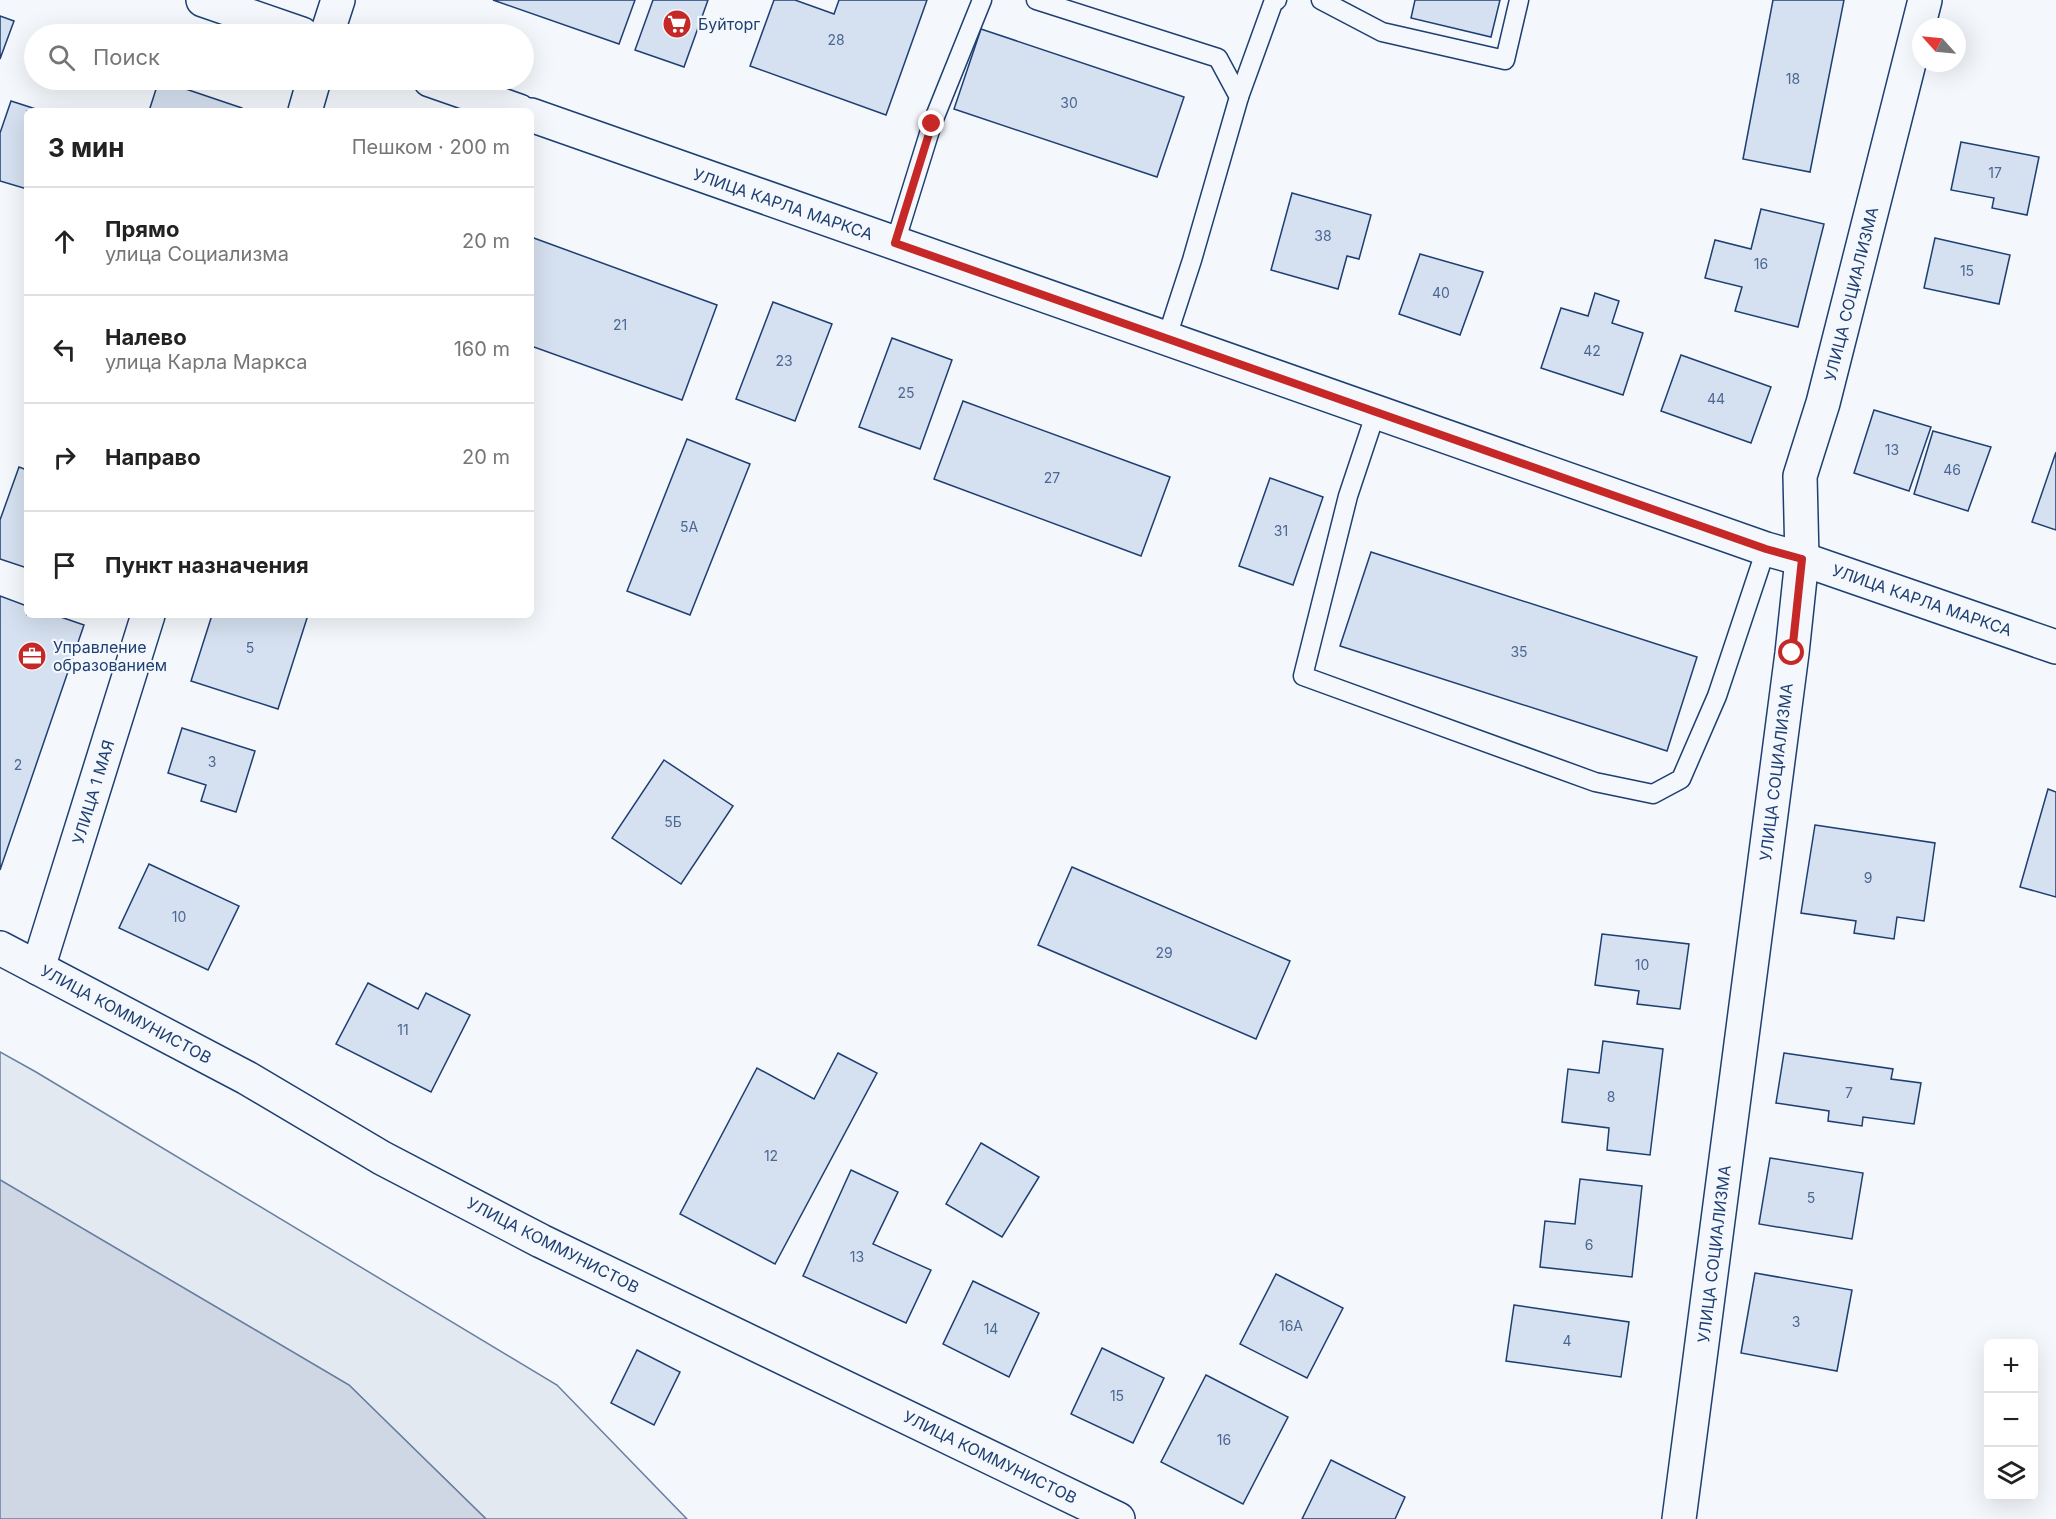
<!DOCTYPE html>
<html lang="ru">
<head>
<meta charset="utf-8">
<style>
  body { margin:0; font-family:Inter,sans-serif; background:#f2f2f2; color:#222 }
  .controls { position:absolute; right:18px; bottom:18px; display:grid; overflow:hidden; border-radius:9px; box-shadow:0 6px 24px #0002 }
  .controls button { width:54px; height:54px; display:grid; place-items:center; padding:0; border:0; border-bottom:2px solid #e0e0e0; background:#fff; color:#222; font:30px sans-serif }
  .compass { position:absolute; left:1912px; top:18px; width:54px; height:54px; border-radius:50%; background:#fff; box-shadow:0 6px 24px #0002; rotate:297deg }
  .stop { position:absolute; width:18px; height:18px; margin:-14px; border:4px solid #c62828; border-radius:50%; background:#fff }
  .stop.end { background:#c62828; border-color:#fff; box-shadow:0 2px 6px #0008 }
  .list { margin:0; padding:0; list-style:none }
  h2 { display:flex; justify-content:space-between; align-items:center; height:78px; margin:0; padding:0 24px; font-size:26px }
  h2 small { font-size:20px; font-weight:400; color:#767676 }
  .list li { display:grid; grid-template-columns:39px 1fr auto; gap:18px; align-items:center; box-sizing:border-box; height:108px; padding:0 24px; border-top:2px solid #e0e0e0 }
  .list b { display:block; font-size:22px; white-space:nowrap }
  .list p { margin:0; font-size:20px; white-space:nowrap; color:#767676 }
  .list em { font-size:20px; font-style:normal; color:#767676 }
  .icon { flex:none; width:33px; height:33px; fill:none; stroke:currentColor; stroke-width:2; stroke-linecap:round; stroke-linejoin:round }
  .map { position:relative; flex:none; width:2056px; height:1519px; overflow:hidden }
  .search { position:absolute; background:#fff; box-shadow:0 6px 24px #0002; left:24px; top:24px; width:510px; height:66px; display:flex; align-items:center; gap:15px; box-sizing:border-box; padding:0 21px; border-radius:33px; color:#767676; font-size:22px }
  .panel { position:absolute; background:#fff; box-shadow:0 6px 24px #0002; left:24px; top:108px; width:510px; height:510px; border-radius:9px }
  .map>svg:first-child { display:block }
  .green { fill:#e3e9f0; stroke:#687fa3; stroke-width:1.5 }
  .water { fill:#cfd7e4; stroke:#687fa3; stroke-width:1.5 }
  .building { fill:#d5e0f0; stroke:#1d3f73; stroke-width:1.5 }
  .lines { fill:none; stroke-linecap:round; stroke-linejoin:round }
  .service-casing { stroke:#1d3f73; stroke-width:21 }
  .minor-casing { stroke:#1d3f73; stroke-width:36 }
  .secondary-casing { stroke:#1d3f73; stroke-width:36 }
  .service { stroke:#f4f7fb; stroke-width:18 }
  .minor { stroke:#f4f7fb; stroke-width:33 }
  .secondary { stroke:#f4f7fb; stroke-width:33 }
  .route { stroke:#c62828; stroke-width:8 }
  .labels { text-anchor:middle; stroke-width:4.5; stroke-linejoin:round; paint-order:stroke }
  .number-label { font-size:14px; fill:#4b6792 }
  .poi-label { font-size:16px; fill:#1d3f73; stroke:#f4f7fb; text-anchor:start }
  .street-label { font-size:16px; fill:#1d3f73; stroke:#f4f7fb }
</style>
</head>
<body>
<div class="map">
<svg width="2056" height="1519" viewBox="0 0 2056 1519">
  <rect width="100%" height="100%" fill="#f4f7fb"/>
  <polygon class="green" points="0,1052 36,1072 557,1385 687,1519 486,1519 349,1385 0,1180"/>
  <polygon class="water" points="0,1180 349,1385 486,1519 0,1519"/>
  <g class="building">
    <polygon points="493,0 635,0 619,44"/>
    <polygon points="653,0 708,0 684,67 635,50"/>
    <polygon points="774,0 795,0 834,14 839,0 927,0 886,115 750,66"/>
    <polygon points="1415,0 1500,0 1491,37 1411,18"/>
    <polygon points="1773,0 1844,0 1810,172 1743,159"/>
    <polygon points="0,16 14,21 0,59"/>
    <polygon points="981,29 1184,97 1157,177 954,109"/>
    <polygon points="159,80 242,108 241,111 149,111"/>
    <polygon points="11,101 42,111 27,111 27,189 0,181 0,133"/>
    <polygon points="1961,142 2039,157 2027,215 1992,208 1994,198 1951,190"/>
    <polygon points="1292,193 1371,215 1359,259 1347,256 1338,289 1271,270"/>
    <polygon points="1761,209 1824,224 1798,327 1735,311 1742,287 1705,278 1715,240 1751,249"/>
    <polygon points="531,237 717,305 682,400 531,346"/>
    <polygon points="1935,238 2010,255 1999,304 1924,288"/>
    <polygon points="1420,254 1483,272 1460,335 1399,314"/>
    <polygon points="1595,293 1619,301 1612,323 1643,333 1623,395 1541,368 1561,308 1588,316"/>
    <polygon points="773,302 832,324 795,421 736,399"/>
    <polygon points="892,338 952,360 920,449 859,427"/>
    <polygon points="1681,355 1771,387 1751,443 1661,411"/>
    <polygon points="963,401 1170,477 1141,556 934,479"/>
    <polygon points="1874,410 1931,427 1909,491 1854,473"/>
    <polygon points="1933,431 1991,447 1968,511 1914,494"/>
    <polygon points="687,439 750,464 690,615 627,591"/>
    <polygon points="2056,452 2056,530 2032,522"/>
    <polygon points="19,467 27,470 27,568 0,559 0,520"/>
    <polygon points="1270,478 1323,497 1293,585 1239,566"/>
    <polygon points="1371,552 1697,657 1667,751 1340,646"/>
    <polygon points="0,596 27,606 27,615 55,615 84,625 0,870"/>
    <polygon points="212,615 308,615 278,709 191,681"/>
    <polygon points="182,728 255,751 236,812 201,801 206,785 168,773"/>
    <polygon points="664,760 733,806 681,884 612,838"/>
    <polygon points="2048,789 2056,792 2056,897 2020,887"/>
    <polygon points="1815,825 1935,843 1924,921 1897,917 1894,939 1854,933 1856,921 1801,913"/>
    <polygon points="149,864 239,906 208,970 119,928"/>
    <polygon points="1072,867 1290,961 1256,1039 1038,945"/>
    <polygon points="1602,934 1689,944 1680,1009 1637,1004 1639,991 1595,985"/>
    <polygon points="368,983 418,1009 426,993 470,1015 431,1092 336,1044"/>
    <polygon points="1603,1041 1663,1049 1650,1155 1607,1150 1609,1128 1562,1122 1568,1069 1599,1073"/>
    <polygon points="838,1053 877,1073 775,1264 680,1214 757,1068 814,1099"/>
    <polygon points="1784,1053 1893,1069 1891,1079 1921,1083 1914,1124 1863,1117 1862,1126 1828,1121 1829,1111 1776,1103"/>
    <polygon points="981,1143 1039,1177 1002,1237 946,1204"/>
    <polygon points="1770,1158 1863,1173 1852,1239 1759,1224"/>
    <polygon points="851,1170 898,1192 873,1244 931,1270 906,1323 803,1276"/>
    <polygon points="1580,1179 1642,1186 1632,1277 1540,1267 1545,1221 1575,1224"/>
    <polygon points="1755,1273 1852,1290 1837,1371 1741,1353"/>
    <polygon points="1276,1274 1343,1308 1307,1378 1240,1344"/>
    <polygon points="973,1281 1039,1313 1009,1377 943,1344"/>
    <polygon points="1514,1305 1629,1322 1621,1377 1506,1361"/>
    <polygon points="1102,1348 1164,1378 1133,1443 1071,1414"/>
    <polygon points="637,1350 680,1372 654,1425 611,1403"/>
    <polygon points="1206,1375 1288,1417 1243,1504 1161,1462"/>
    <polygon points="1331,1460 1405,1497 1395,1519 1302,1519"/>
  </g>
  <g class="lines">
    <g class="service-casing">
      <g id="service">
        <polyline points="1036,0 1218,58 1239,97 1192,260 1166,340"/>
        <polyline points="1321,0 1382,32 1505,60 1519,0"/>
        <polyline points="1239,97 1273,3 1277,0"/>
        <polyline points="895,243 932,124 982,0"/>
        <polyline points="1376,412 1348,496 1303,676 1595,782 1653,794 1681,779 1717,696 1766,549"/>
      </g>
    </g>
    <g class="minor-casing">
      <g id="minor">
        <polyline points="305,111 314,80"/>
        <polyline points="0,948 247,1078 382,1158 541,1241 1118,1519"/>
        <polyline points="38,968 148,615"/>
        <polyline points="1679,1519 1792,653 1802,559 1800,476 1823,403 1925,0"/>
      </g>
    </g>
    <g class="secondary-casing">
      <g id="secondary">
        <polyline points="203,0 302,34"/>
        <polyline points="327,34 338,0"/>
        <polyline points="430,80 519,111"/>
        <polyline points="531,115 1766,549 1802,559 2056,647"/>
      </g>
    </g>
    <use href="#service" class="service"/>
    <use href="#minor" class="minor"/>
    <use href="#secondary" class="secondary"/>
  </g>
  <g class="lines">
    <polyline class="route" points="932,124 895,243 1766,549 1802,559 1792,653"/>
  </g>
  <defs>
    <g id="supermarket-disc" transform="scale(1.5)"><circle r="9.5" fill="#c62828" stroke="#f4f7fb"/><path d="M-6-5.5h2.5l.6 2H6L4.5 2H-2.5L-4.4-4H-6ZM-1.5 3.2a1.3 1.3 0 1 0 .1 0ZM3 3.2a1.3 1.3 0 1 0 .1 0Z" fill="#fff"/></g>
    <g id="office-disc" transform="scale(1.5)"><circle r="9.5" fill="#c62828" stroke="#f4f7fb"/><path d="M-6-3h4V-5.5h4V-3h4V5H-6ZM-1-4.5V-3h2v-1.5ZM-6 0V1H6V0Z" fill="#fff"/></g>
  </defs>
  <g fill-rule="evenodd">
    <use href="#supermarket-disc" x="677" y="24"/>
    <use href="#office-disc" x="32" y="656"/>
  </g>
  <g class="labels">
    <g class="number-label">
      <text x="836" y="45">28</text>
      <text x="1793" y="84">18</text>
      <text x="1069" y="108">30</text>
      <text x="1995" y="178">17</text>
      <text x="1323" y="241">38</text>
      <text x="1761" y="269">16</text>
      <text x="1967" y="276">15</text>
      <text x="1441" y="298">40</text>
      <text x="620" y="330">21</text>
      <text x="1592" y="356">42</text>
      <text x="784" y="366">23</text>
      <text x="906" y="398">25</text>
      <text x="1716" y="404">44</text>
      <text x="1892" y="455">13</text>
      <text x="1952" y="475">46</text>
      <text x="1052" y="483">27</text>
      <text x="689" y="532">5А</text>
      <text x="1281" y="536">31</text>
      <text x="250" y="653">5</text>
      <text x="1519" y="657">35</text>
      <text x="212" y="767">3</text>
      <text x="18" y="770">2</text>
      <text x="673" y="827">5Б</text>
      <text x="1868" y="883">9</text>
      <text x="179" y="922">10</text>
      <text x="1164" y="958">29</text>
      <text x="1642" y="970">10</text>
      <text x="403" y="1035">11</text>
      <text x="1849" y="1098">7</text>
      <text x="1611" y="1102">8</text>
      <text x="771" y="1161">12</text>
      <text x="1811" y="1203">5</text>
      <text x="1589" y="1250">6</text>
      <text x="857" y="1262">13</text>
      <text x="1796" y="1327">3</text>
      <text x="1291" y="1331">16А</text>
      <text x="991" y="1334">14</text>
      <text x="1567" y="1346">4</text>
      <text x="1117" y="1401">15</text>
      <text x="1224" y="1445">16</text>
    </g>
    <g class="poi-label">
      <text x="698" y="30">Буйторг</text>
      <text x="53" y="653">Управление<tspan x="53" dy="18">образованием</tspan></text>
    </g>
    <g class="street-label">
      <text transform="translate(783 204) rotate(19)" y="6">УЛИЦА КАРЛА МАРКСА</text>
      <text transform="translate(1851 294) rotate(-76)" y="6">УЛИЦА СОЦИАЛИЗМА</text>
      <text transform="translate(1922 600) rotate(19)" y="6">УЛИЦА КАРЛА МАРКСА</text>
      <text transform="translate(1776 772) rotate(-83)" y="6">УЛИЦА СОЦИАЛИЗМА</text>
      <text transform="translate(93 792) rotate(-73)" y="6">УЛИЦА 1 МАЯ</text>
      <text transform="translate(126 1014) rotate(28)" y="6">УЛИЦА КОММУНИСТОВ</text>
      <text transform="translate(553 1245) rotate(27)" y="6">УЛИЦА КОММУНИСТОВ</text>
      <text transform="translate(1714 1254) rotate(-83)" y="6">УЛИЦА СОЦИАЛИЗМА</text>
      <text transform="translate(990 1457) rotate(26)" y="6">УЛИЦА КОММУНИСТОВ</text>
    </g>
  </g>
</svg>
<div class="controls">
<button>+</button>
<button>−</button>
<button><svg class="icon" aria-label="layers" viewBox="0 0 24 24"><path d="M12 4l9 5-9 5-9-5zM3 14l9 5 9-5"/></svg></button>
</div>
<svg class="compass" viewBox="-18 -18 36 36"><path d="M0-13l5 13h-10z" fill="#e53935"/><path d="M0 13l5-13h-10z" fill="#767676"/></svg>
<div class="stop" style="left:1792px;top:653px"></div>
<div class="stop end" style="left:932px;top:124px"></div>
<div class="search"><svg class="icon" aria-label="search" viewBox="0 0 24 24"><circle cx="10" cy="10" r="6"/><path d="M15 15l6 6"/></svg>Поиск</div>
<section class="panel">
<h2>3 мин<small>Пешком · 200 m</small></h2>
<ul class="list">
<li><svg class="icon" aria-label="ahead" viewBox="0 0 24 24"><path d="M12 20V5M6 11l6-6 6 6"/></svg><div><b>Прямо</b><p>улица Социализма</p></div><em>20 m</em></li>
<li><svg class="icon" aria-label="left" viewBox="0 0 24 24"><path d="M17 20v-9H6M10 6l-5 5 5 5"/></svg><div><b>Налево</b><p>улица Карла Маркса</p></div><em>160 m</em></li>
<li><svg class="icon" aria-label="right" viewBox="0 0 24 24"><path d="M7 20v-9h11M14 6l5 5-5 5"/></svg><div><b>Направо</b></div><em>20 m</em></li>
<li><svg class="icon" aria-label="arrive" viewBox="0 0 24 24"><path d="M6 21V4h12l-3 4 3 4H6"/></svg><div><b>Пункт назначения</b></div></li>
</ul>
</section>
</div>
</body>
</html>
